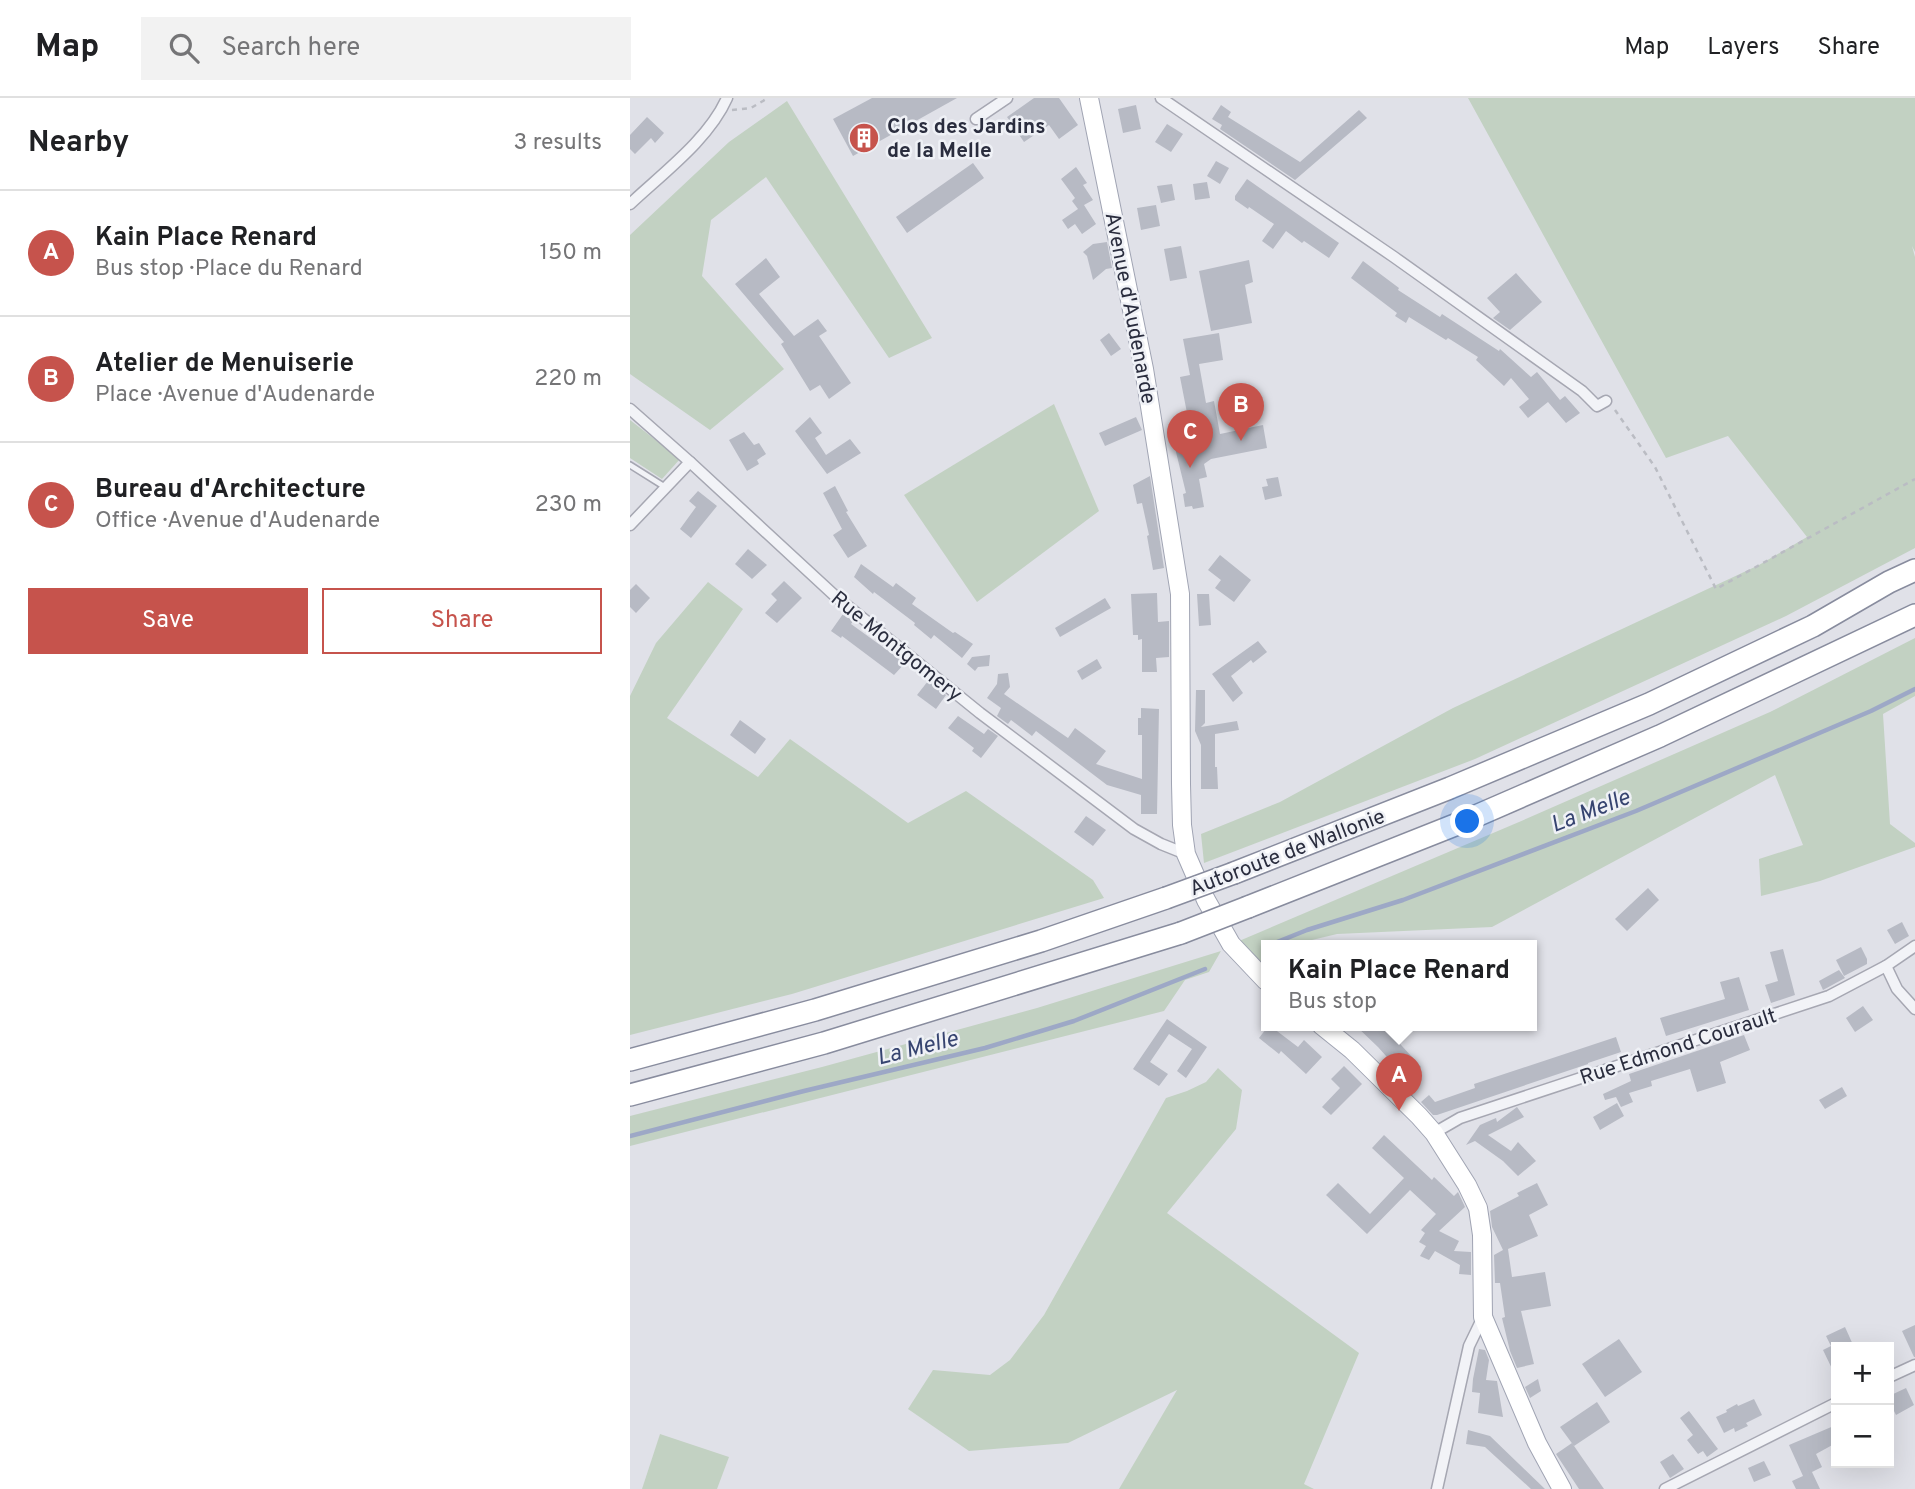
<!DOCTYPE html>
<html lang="en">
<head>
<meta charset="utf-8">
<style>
  body { margin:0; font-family:Overpass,sans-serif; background:#f2f2f2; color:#202124 }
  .controls { position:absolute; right:21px; bottom:21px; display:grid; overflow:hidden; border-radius:0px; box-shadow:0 7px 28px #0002 }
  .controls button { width:63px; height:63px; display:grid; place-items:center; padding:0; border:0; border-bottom:2px solid #e0e0e0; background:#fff; color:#202124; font:35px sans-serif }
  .you { position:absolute; left:838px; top:724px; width:24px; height:24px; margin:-18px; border:5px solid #fff; border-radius:50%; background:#1a73e8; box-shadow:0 0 0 10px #1a73e833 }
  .badge { display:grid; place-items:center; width:46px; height:46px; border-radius:50%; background:#c6534c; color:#fff; font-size:23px; font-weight:700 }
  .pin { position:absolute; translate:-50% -58px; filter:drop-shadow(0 2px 4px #0008) }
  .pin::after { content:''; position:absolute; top:37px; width:24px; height:21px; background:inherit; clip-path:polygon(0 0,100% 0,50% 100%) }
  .popup { position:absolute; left:631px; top:842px; width:276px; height:91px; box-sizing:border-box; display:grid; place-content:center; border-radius:0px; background:#fff; filter:drop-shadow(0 2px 5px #0005); font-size:23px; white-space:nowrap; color:#757577 }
  .popup b { font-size:26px; color:#202124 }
  .popup::after { content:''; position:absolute; left:50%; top:100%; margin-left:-14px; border:14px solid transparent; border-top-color:#fff }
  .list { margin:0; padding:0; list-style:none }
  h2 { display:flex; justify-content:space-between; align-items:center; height:91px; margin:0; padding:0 28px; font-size:30px }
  h2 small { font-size:23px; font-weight:400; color:#757577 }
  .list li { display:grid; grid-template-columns:46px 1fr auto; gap:21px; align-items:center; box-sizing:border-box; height:126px; padding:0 28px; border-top:2px solid #e0e0e0 }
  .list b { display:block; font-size:26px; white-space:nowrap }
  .list p { margin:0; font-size:23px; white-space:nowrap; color:#757577 }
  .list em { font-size:23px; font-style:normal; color:#757577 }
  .actions { display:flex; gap:14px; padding:21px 28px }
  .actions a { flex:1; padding:16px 0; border:2px solid #c6534c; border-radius:0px; text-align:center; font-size:24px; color:#c6534c }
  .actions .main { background:#c6534c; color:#fff }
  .icon { flex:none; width:38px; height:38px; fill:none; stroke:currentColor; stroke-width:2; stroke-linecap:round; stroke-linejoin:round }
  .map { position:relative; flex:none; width:1285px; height:1391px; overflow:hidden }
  header { display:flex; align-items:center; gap:42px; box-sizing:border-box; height:98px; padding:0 35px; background:#fff; border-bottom:2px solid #e0e0e0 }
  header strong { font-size:33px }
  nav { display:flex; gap:38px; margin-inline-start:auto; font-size:24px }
  .search { width:490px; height:63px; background:#f2f2f2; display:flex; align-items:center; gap:18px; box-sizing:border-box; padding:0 24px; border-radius:0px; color:#757577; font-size:26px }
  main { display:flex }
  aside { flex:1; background:#fff }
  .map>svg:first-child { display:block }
  .green { fill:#c2d1c2 }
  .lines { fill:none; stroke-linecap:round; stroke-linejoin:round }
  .stream { stroke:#9da8c6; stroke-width:4.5 }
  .building { fill:#b7bac4 }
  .service-casing { stroke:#a6a7b2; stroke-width:8 }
  .minor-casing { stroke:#a6a7b2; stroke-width:13 }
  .primary-casing { stroke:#a0a4b3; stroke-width:20 }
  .motorway-casing { stroke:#888c9e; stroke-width:24 }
  .path { stroke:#babcc3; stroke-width:2.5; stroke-dasharray:5 5; stroke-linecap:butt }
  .service { stroke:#f2f3f7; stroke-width:5 }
  .minor { stroke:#f2f3f7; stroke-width:10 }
  .primary { stroke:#fff; stroke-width:18 }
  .motorway { stroke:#fff; stroke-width:21 }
  .motorway-bridge-casing { stroke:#888c9e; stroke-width:24; stroke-linecap:butt }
  .motorway-bridge { stroke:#fff; stroke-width:21 }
  .labels { text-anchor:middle; stroke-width:5; stroke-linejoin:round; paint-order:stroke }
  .poi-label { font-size:21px; font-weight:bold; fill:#2a2d3e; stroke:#eff1f6; text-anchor:start }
  .street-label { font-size:21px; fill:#2a2d3e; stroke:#eff1f6 }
  .water-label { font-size:23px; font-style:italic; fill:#364470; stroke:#eff1f6 }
</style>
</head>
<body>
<header>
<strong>Map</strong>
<div class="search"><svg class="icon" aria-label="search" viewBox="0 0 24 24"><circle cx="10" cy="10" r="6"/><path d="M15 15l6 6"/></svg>Search here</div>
<nav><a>Map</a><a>Layers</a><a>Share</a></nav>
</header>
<main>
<aside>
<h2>Nearby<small>3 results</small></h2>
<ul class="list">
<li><span class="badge">A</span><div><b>Kain Place Renard</b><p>Bus stop · Place du Renard</p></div><em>150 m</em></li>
<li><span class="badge">B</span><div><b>Atelier de Menuiserie</b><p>Place · Avenue d'Audenarde</p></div><em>220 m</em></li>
<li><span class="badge">C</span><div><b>Bureau d'Architecture</b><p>Office · Avenue d'Audenarde</p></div><em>230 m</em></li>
</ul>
<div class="actions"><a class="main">Save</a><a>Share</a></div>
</aside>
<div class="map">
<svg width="1285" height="1391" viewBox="0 0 1285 1391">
  <rect width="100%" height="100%" fill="#e0e1e8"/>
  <g class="green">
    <polygon points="838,0 1285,0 1285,154 1282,148 1285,159 1285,450 1156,518 845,661 574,765 571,736 650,704 823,610 1129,467 1177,439 1098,338 1036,360"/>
    <polygon points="157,3 302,240 259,260 136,79 81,122 72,178 154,271 80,332 0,276 0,137 99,44"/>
    <polygon points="424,306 469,413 347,504 274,397"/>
    <polygon points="0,322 50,361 32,381 0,360"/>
    <polygon points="78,484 113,511 37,620 128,679 160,641 278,725 336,693 463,782 474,800 162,896 0,937 0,598 26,545"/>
    <polygon points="1285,540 1285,598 1253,616 1260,726 1285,745 1285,749 1190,783 1131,798 1129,761 1173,747 1145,677 862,829 707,836 682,842 676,847 636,847 636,876 609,843 889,724 1140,614"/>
    <polygon points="591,853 579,874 555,882 534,913 0,1048 0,1018 192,969 407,910"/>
    <polygon points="588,970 612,992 606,1031 537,1115 729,1255 674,1386 684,1391 489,1391 547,1292 438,1345 339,1353 278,1311 303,1272 360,1277 380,1262 414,1217 536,1000 557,993 576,984"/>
    <polygon points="30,1336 99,1359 87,1391 12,1391"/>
  </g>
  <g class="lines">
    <g class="stream">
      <polyline points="640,847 677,832 773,802 1006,713 1241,613 1285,591"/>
      <polyline points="0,1038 174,993 355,950 444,923 575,871"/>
    </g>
  </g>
  <g class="building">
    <polygon points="242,0 327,0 223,58 203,21"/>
    <polygon points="404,0 429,0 448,27 429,41 419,27 394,44 377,19"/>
    <polygon points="506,7 511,31 493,35 488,11"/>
    <polygon points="591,7 601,14 598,19 670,64 729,12 737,20 665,82 590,31 592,27 582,21"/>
    <polygon points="17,19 34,35 25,45 21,40 5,56 0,51 0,37"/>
    <polygon points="537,26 553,36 541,54 525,44"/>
    <polygon points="586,63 599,70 590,86 577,78"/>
    <polygon points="343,65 354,80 277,135 266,119"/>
    <polygon points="446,69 457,85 453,87 463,102 454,107 466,126 452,136 445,126 438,131 432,122 448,111 442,103 445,100 431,81"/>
    <polygon points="617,81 709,145 699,160 674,143 672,145 656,133 643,151 632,143 644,126 619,109 618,111 605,102 605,98"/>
    <polygon points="577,84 580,100 565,102 563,86"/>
    <polygon points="542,86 545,102 531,105 527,88"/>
    <polygon points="526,107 530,128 511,132 507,110"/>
    <polygon points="477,144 482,170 476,171 463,182 457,158 453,154 463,146"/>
    <polygon points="551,148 557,180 540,183 534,151"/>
    <polygon points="136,160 150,179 129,196 164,238 188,221 197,233 189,238 221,285 199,301 190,287 180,293 151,246 154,244 105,186"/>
    <polygon points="619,162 623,184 615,187 622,225 581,233 569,173"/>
    <polygon points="733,163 769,190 768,192 810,219 812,216 869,253 870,251 901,279 907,274 930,302 935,298 950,315 936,325 918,304 898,320 889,309 899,301 881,280 874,288 846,262 848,259 818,240 816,242 779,219 776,225 765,218 767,215 721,180"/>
    <polygon points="886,175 912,204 880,232 863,220 870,214 857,200"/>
    <polygon points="479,235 491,251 481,258 470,242"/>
    <polygon points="589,235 593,262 569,266 576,305 584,303 590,336 633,327 637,350 581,361 574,366 577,379 569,381 574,409 563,411 562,408 555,409 553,396 556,395 545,350 560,347 553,316 557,315 550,279 560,277 553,241"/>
    <polygon points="180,319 192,335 185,340 196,357 220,341 231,355 197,376 165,333"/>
    <polygon points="506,319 512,332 475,348 469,335"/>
    <polygon points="114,334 124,347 129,345 136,356 127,362 129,366 117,373 99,342"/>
    <polygon points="520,378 534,470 523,472 517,438 519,437 512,405 507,406 503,387"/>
    <polygon points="648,379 652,398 635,402 632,389 638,388 636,381"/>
    <polygon points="205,388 218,413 216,414 237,448 218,460 203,437 212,431 193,395"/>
    <polygon points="68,393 87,408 61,440 50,431 66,409 59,403"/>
    <polygon points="118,451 137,467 122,481 105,466"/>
    <polygon points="590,457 621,482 604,504 585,490 591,482 578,472"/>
    <polygon points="231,466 263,489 266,485 286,500 282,506 323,535 325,534 343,546 332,560 304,537 301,541 284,527 285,525 244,494 243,496 224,479"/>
    <polygon points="154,483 172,500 147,525 135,515 147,502 141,496"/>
    <polygon points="6,486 20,500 6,515 0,509 0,492"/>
    <polygon points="527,495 528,524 539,523 539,559 526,560 527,574 512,574 512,541 508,542 508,537 503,537 501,496"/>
    <polygon points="567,496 579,496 581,527 569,528"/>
    <polygon points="475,500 481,510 430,539 425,530"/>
    <polygon points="213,516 223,523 221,526 275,565 264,577 212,538 211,540 201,533"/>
    <polygon points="628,543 637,554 623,565 621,562 601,578 613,595 603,604 582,576"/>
    <polygon points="360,557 359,568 348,569 345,573 337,566 342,559"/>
    <polygon points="467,561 472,570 452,582 447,573"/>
    <polygon points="378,575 380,589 374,596 438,640 445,630 476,653 466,666 512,681 512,637 508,637 508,620 511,620 511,610 529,611 527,716 511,716 511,697 477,687 406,633 402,638 381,622 378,626 367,618 371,610 357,600 367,586 368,576"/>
    <polygon points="298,583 316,597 306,611 287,597"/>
    <polygon points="566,592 575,592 575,625 571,629 607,623 609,632 585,636 585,669 587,669 588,691 571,691 571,647 565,633"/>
    <polygon points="328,618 354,636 358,631 368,638 351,660 342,653 344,650 318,630"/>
    <polygon points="110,622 136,641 125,656 100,637"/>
    <polygon points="456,718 476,732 463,748 444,734"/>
    <polygon points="1018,790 1029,802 997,833 985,821"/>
    <polygon points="1272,824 1279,838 1265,846 1257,832"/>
    <polygon points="1231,849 1237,861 1237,866 1214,878 1206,862"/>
    <polygon points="1153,851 1165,897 1141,905 1135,887 1148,883 1140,854"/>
    <polygon points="1209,872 1215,880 1193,892 1189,883"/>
    <polygon points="1109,879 1119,912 1036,938 1030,920 1095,901 1090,884"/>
    <polygon points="1233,908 1243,922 1225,934 1216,920"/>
    <polygon points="537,921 577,949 556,980 547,973 562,951 539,936 520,964 538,976 529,988 503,971"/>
    <polygon points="639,927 668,949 674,942 692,959 676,976 651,953 649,956 629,940"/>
    <polygon points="725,927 753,927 791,969 773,977 748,949"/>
    <polygon points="1114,937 1120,952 1090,964 1096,985 1067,994 1060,971 1021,983 1022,988 999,995 1003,1004 991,1009 986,999 975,1002 973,996 1001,983 999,976"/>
    <polygon points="986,939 991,954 958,965 958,966 807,1017 803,1017 791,1004 799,997 805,1004 845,990 844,986"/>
    <polygon points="714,968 732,986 701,1017 692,1009 710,990 701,981"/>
    <polygon points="1212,989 1217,998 1195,1011 1189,1002"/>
    <polygon points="987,1005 994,1018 970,1032 963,1019"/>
    <polygon points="887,1009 894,1019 858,1037 881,1053 888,1044 906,1063 888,1078 873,1063 845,1043 836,1047 850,1027 866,1020 867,1024"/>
    <polygon points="754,1037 802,1082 804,1079 824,1098 828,1094 835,1109 809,1133 829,1143 824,1153 841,1154 841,1177 829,1176 830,1167 805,1153 799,1162 790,1158 796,1148 789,1144 795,1135 791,1132 806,1116 780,1092 737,1136 696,1097 708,1085 740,1116 774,1080 742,1050"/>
    <polygon points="907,1085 918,1107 899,1117 908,1138 878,1151 882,1179 915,1174 921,1208 891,1213 904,1266 887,1270 880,1253 872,1220 875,1219 870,1185 865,1185 864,1157 873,1152 862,1129 860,1113 889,1098 887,1095"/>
    <polygon points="1285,1227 1285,1259 1284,1259 1272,1233"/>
    <polygon points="1215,1229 1224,1249 1206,1249 1206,1279 1193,1252 1201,1248 1196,1238"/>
    <polygon points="989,1241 1012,1274 975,1299 952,1266"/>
    <polygon points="849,1251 855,1252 859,1262 856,1282 867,1283 873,1319 848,1315 850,1295 842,1294 843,1281"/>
    <polygon points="908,1281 911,1293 900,1300 895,1289"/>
    <polygon points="1276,1290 1284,1307 1266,1317 1259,1303 1259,1298"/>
    <polygon points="1124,1301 1132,1317 1116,1325 1118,1328 1105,1334 1104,1330 1094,1335 1086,1319 1097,1314 1096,1312 1107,1306 1108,1308"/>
    <polygon points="967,1304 980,1324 944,1348 930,1329"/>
    <polygon points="1059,1313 1088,1351 1077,1359 1073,1353 1068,1356 1057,1342 1063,1337 1050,1320"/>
    <polygon points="1206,1327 1206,1345 1186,1356 1192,1369 1182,1374 1190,1391 1166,1391 1162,1383 1173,1378 1159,1347"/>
    <polygon points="838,1332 860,1338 915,1391 901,1391 855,1349 836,1346"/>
    <polygon points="942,1345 953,1361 974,1391 949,1391 926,1356"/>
    <polygon points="1043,1356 1054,1371 1040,1380 1030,1364"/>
    <polygon points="1134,1363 1141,1377 1124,1384 1118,1370"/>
  </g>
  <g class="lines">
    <g class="service-casing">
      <polyline id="service" points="0,367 35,389"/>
    </g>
    <g class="minor-casing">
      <g id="minor">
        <polyline points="531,0 764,159 952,293 967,308 976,303"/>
        <polyline points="346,21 377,0"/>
        <path d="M 0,106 C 33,75 79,41 97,0"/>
        <polyline points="0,311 60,364 204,497 350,615 504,731 531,746 556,756"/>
        <polyline points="0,427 60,364"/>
        <polyline points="1256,868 1267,891 1285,911"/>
        <polyline points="804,1035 830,1020 1199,898 1256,868 1285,848"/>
        <polyline points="1259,1279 1285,1267"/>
        <polyline points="807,1391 839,1248 853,1219"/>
        <polyline points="1035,1391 1206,1305"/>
      </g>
    </g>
    <g class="primary-casing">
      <g id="primary">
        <polyline points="459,0 514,271 550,496 551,686 552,727 556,756 576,802 601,846 636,883"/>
        <polyline points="691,927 722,952 789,1018 804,1035 837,1087 848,1110 852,1137 853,1219 907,1345 932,1391"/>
      </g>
    </g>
    <g class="motorway-casing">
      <g id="motorway">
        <polyline points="604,775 820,690 1019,606 1183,528 1259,484 1285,472"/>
        <polyline points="618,809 830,725 1030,638 1285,517"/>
        <polyline points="0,962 185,912 411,843 536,800"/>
        <polyline points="0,997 194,945 551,835"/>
      </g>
    </g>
    <g class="path">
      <polyline points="102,12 121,10 138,0"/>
      <polyline points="985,312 1025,369 1086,491 1285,381"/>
    </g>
    <use href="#service" class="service"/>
    <use href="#minor" class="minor"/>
    <use href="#primary" class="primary"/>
    <use href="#motorway" class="motorway"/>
    <g class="motorway-bridge-casing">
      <g id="motorway-bridge">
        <polyline points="536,800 604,775"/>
        <polyline points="551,835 618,809"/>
      </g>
    </g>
    <use href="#motorway-bridge" class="motorway-bridge"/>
  </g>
  <defs>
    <g id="building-disc" transform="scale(1.575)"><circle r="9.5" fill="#c6534c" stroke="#eff1f6"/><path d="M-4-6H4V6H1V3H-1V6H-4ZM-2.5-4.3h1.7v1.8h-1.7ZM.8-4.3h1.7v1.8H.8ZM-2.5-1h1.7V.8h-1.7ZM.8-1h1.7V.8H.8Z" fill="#fff"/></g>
  </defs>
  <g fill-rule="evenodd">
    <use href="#building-disc" x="234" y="40"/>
  </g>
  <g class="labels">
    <g class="poi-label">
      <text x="257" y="35">Clos des Jardins<tspan x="257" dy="24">de la Melle</tspan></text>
    </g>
    <g class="street-label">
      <text transform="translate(501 210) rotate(79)" y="7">Avenue d'Audenarde</text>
      <text transform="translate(267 548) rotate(39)" y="7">Rue Montgomery</text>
      <text transform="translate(657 754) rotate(-21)" y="7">Autoroute de Wallonie</text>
      <text transform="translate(1048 948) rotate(-18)" y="7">Rue Edmond Courault</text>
    </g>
    <g class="water-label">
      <text transform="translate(960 712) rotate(-21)" y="8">La Melle</text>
      <text transform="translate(287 949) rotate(-14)" y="8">La Melle</text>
    </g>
  </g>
</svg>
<div class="controls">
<button>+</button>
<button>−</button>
</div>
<div class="you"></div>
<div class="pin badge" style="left:769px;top:1013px">A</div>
<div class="popup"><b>Kain Place Renard</b>Bus stop</div>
<div class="pin badge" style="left:611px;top:343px">B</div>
<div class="pin badge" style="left:560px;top:370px">C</div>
</div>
</main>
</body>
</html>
